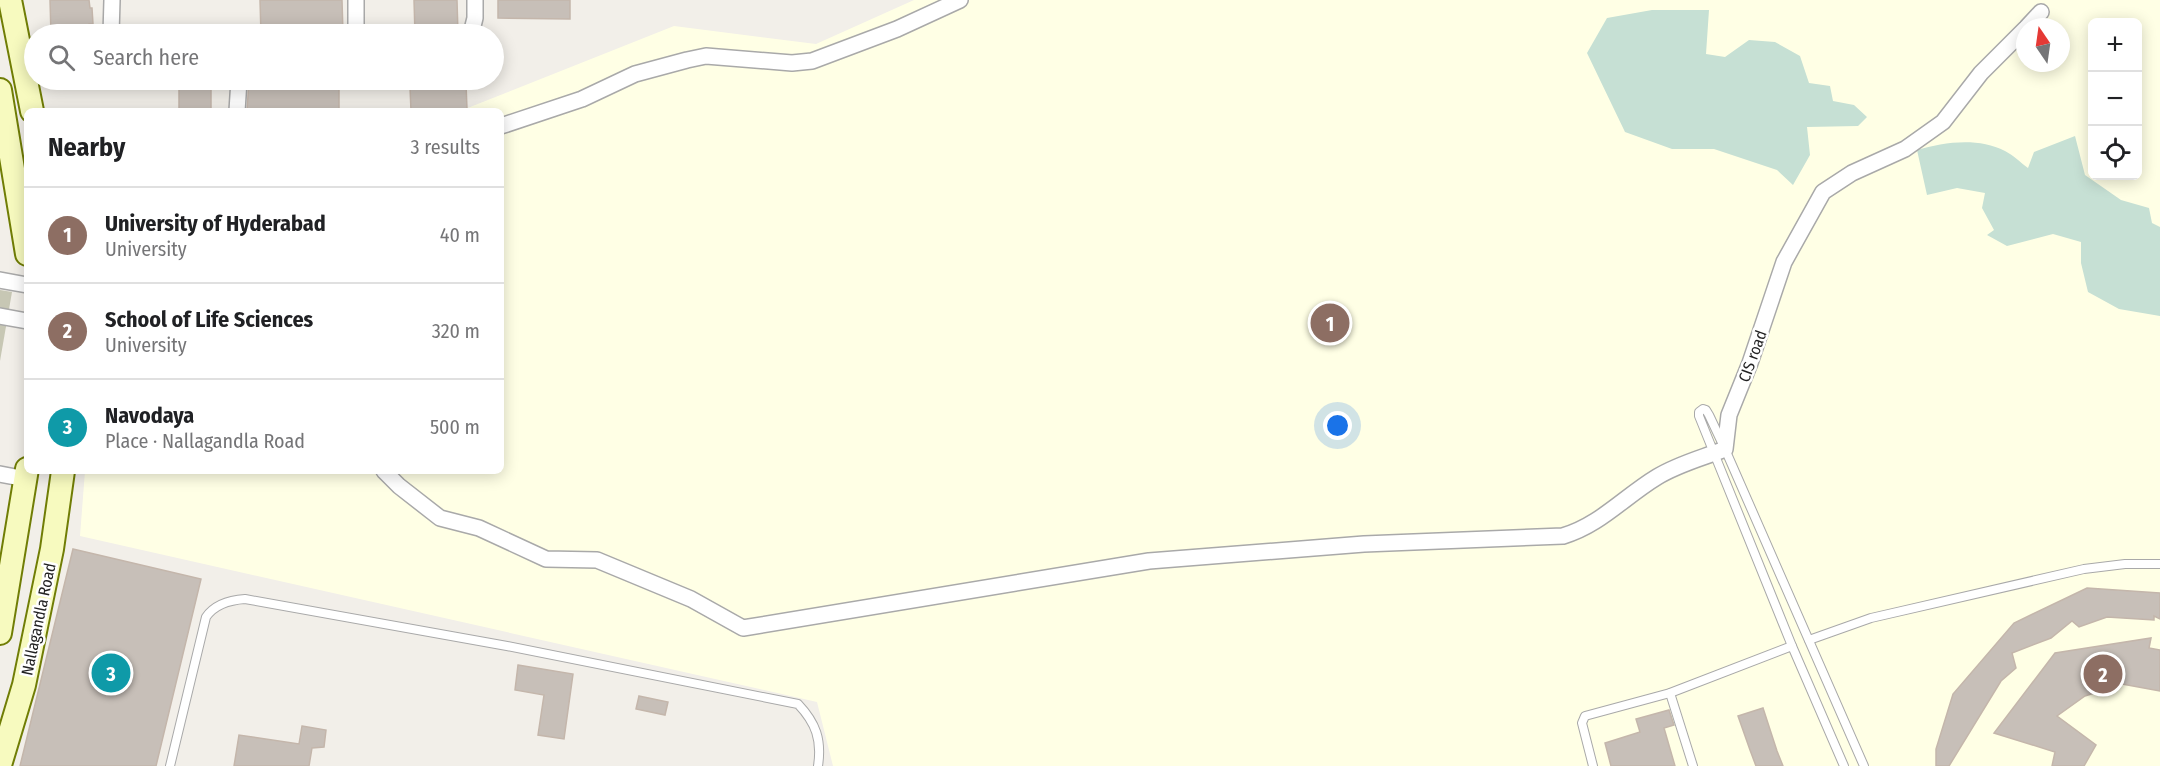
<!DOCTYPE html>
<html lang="en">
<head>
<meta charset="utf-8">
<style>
  body { margin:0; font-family:"Fira Sans Condensed",sans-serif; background:#f6f6f6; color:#202124 }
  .controls { position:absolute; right:18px; top:18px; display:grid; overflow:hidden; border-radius:9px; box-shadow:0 3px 15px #0003 }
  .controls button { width:54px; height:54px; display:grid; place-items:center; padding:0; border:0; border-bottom:2px solid #e0e0e0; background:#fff; color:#202124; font:30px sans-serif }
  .compass { position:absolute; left:2016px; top:18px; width:54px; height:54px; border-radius:50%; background:#fff; box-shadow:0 3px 15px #0003; rotate:347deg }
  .you { position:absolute; left:1338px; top:426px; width:21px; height:21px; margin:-15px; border:4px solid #fff; border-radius:50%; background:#1a73e8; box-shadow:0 0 0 9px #1a73e833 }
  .badge { display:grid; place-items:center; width:39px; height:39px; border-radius:50%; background:#d40000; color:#fff; font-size:20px; font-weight:700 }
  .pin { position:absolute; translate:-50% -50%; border:3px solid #fff; box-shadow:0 2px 6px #0006 }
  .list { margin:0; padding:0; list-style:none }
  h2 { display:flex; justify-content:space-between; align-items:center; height:78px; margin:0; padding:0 24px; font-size:26px }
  h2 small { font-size:20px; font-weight:400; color:#757577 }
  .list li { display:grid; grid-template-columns:39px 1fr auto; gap:18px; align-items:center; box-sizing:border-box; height:96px; padding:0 24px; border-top:2px solid #e0e0e0 }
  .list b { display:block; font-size:22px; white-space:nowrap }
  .list p { margin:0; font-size:20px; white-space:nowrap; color:#757577 }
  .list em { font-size:20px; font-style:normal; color:#757577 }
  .icon { flex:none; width:33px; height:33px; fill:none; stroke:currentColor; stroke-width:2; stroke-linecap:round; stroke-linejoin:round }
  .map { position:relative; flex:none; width:2160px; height:766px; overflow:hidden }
  .search { position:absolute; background:#fff; box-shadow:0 3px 15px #0003; left:24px; top:24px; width:480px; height:66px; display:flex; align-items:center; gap:15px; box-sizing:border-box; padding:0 21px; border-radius:33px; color:#757577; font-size:22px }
  .panel { position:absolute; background:#fff; box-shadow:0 3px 15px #0003; left:24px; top:108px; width:480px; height:366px; border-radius:9px }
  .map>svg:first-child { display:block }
  .education { fill:#ffffe5; fill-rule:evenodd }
  .construction { fill:#c7c7b4 }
  .wetland { fill:#c6e0d4 }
  .building { fill:#c7bfb8; stroke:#c4b6ab; stroke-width:1.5 }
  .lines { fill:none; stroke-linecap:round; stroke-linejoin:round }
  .lane-casing { stroke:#a9a9a9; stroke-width:10 }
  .street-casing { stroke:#a9a9a9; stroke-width:18 }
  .secondary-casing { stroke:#707d05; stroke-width:26 }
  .lane { stroke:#fff; stroke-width:8 }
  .street { stroke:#fff; stroke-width:15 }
  .secondary { stroke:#f7fabf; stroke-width:22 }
  .labels { text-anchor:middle; stroke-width:5; stroke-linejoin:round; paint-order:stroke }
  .street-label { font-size:16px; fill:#222; stroke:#fff }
</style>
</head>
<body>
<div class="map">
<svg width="2160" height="766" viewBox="0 0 2160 766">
  <rect width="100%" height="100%" fill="#f2efe9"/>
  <path class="education" d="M 914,0 L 2160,0 L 2160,766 L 833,766 L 817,702 L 80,536 L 85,471 L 501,471 L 501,111 L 460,111 L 674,26 L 816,44 ZM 2092,22 L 2138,22 L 2138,176 L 2092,176 ZM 2025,27 L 2061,27 L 2061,63 L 2025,63 Z"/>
  <polygon class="construction" points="0,290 12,292 0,361"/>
  <g class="wetland">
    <polygon points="1652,10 1709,10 1706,54 1725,57 1749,40 1775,42 1800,56 1809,83 1830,86 1833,101 1854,105 1867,117 1858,126 1807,127 1810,155 1793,185 1777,170 1714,149 1672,149 1625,132 1587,53 1607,18"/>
    <path d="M 2075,136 L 2085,175 L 2121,200 L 2149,208 L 2152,223 L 2160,227 L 2160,316 L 2119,309 L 2088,292 L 2081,263 L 2081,242 L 2053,234 L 2007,246 L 1987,235 L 1994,230 L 1982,208 L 1985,193 L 1957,188 L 1927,195 L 1917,150 C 1944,142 1978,137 2005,151 C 2013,155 2020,162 2028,168 L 2034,152 Z"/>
  </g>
  <g class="building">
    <polygon points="50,0 89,0 90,8 92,8 93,24 89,24 89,34 51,34"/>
    <polygon points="260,0 342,0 343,34 261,34"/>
    <polygon points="414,0 457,0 458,34 415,34"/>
    <polygon points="498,0 570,0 570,19 498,18"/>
    <rect x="179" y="80" width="32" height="31"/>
    <polygon points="249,80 339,80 339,111 247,111"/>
    <polygon points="466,84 467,109 411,111 410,87"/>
    <polygon points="73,549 201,579 156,766 20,766"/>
    <polygon points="2087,588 2160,593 2160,619 2154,616 2154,620 2107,617 2079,627 2072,621 2051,638 2012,653 2016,668 2001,681 1949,766 1936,766 1936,749 1953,694 2014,623"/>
    <polygon points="2151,638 2149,648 2160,650 2160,691 2122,684 2085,696 2057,716 2096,745 2084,766 2052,766 2055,752 1994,733 2055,653"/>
    <polygon points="518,665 573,674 564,739 538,735 544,695 515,690"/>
    <polygon points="639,696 668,702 665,715 636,709"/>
    <polygon points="1763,708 1777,751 1783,766 1756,766 1750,750 1738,716"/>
    <polygon points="1669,710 1674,725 1664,728 1675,766 1611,766 1605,743 1640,732 1636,719"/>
    <polygon points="302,726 326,730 324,747 312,748 309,766 234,766 239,735 299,744"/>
  </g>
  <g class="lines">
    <g class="lane-casing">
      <g id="lane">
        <polyline points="1809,640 1871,618 2084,569 2125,564 2160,564"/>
        <polyline points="1792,646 1699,416 1699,412 1703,409 1706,410 1709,415 1725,449 1864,766"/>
        <polyline points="1670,693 1693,766"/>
        <path d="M 170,766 L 206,617 C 215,604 230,600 245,599 L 507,646 L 798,704 C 816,723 822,740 818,766"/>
        <polyline points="1593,766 1582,723 1585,716 1670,693 1792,646 1844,766"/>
      </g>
    </g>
    <g class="street-casing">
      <g id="street">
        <polyline points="356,0 356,34"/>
        <polyline points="2027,27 2041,12"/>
        <polyline points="111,34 112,0"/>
        <polyline points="471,34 475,18 475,0"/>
        <polyline points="237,111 239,80"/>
        <polyline points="501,126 582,99 635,74 687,60 706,56 792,63 812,61 897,29 960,0"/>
        <polyline points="0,280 27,285"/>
        <polyline points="0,316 27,321"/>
        <path d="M 384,471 L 399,486 L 440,518 L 479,528 L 546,559 L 597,560 L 691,599 L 743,628 L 1149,561 L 1364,544 L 1563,536 C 1600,525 1624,497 1657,477 C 1678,464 1702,458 1725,449 L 1729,415 L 1750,363 L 1784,262 L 1823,192 L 1852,173 L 1905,149 L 1943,122 L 1981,73 L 2025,29"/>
        <polyline points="0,474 26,479"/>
      </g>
    </g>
    <g class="secondary-casing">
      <g id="secondary">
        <polyline points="10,0 32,111"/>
        <polyline points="0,90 27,254"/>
        <polyline points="0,633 27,469"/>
        <polyline points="0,765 24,685 52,549 63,471"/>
      </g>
    </g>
    <use href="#lane" class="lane"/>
    <use href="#street" class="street"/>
    <use href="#secondary" class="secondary"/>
  </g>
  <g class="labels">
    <g class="street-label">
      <text transform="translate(1752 356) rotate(-70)" y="6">CIS road</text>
      <text transform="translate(38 619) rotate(-78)" y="6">Nallagandla Road</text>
    </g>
  </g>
</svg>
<div class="controls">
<button>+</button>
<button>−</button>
<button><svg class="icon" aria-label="locate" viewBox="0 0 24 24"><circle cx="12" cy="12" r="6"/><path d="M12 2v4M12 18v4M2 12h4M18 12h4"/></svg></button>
</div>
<svg class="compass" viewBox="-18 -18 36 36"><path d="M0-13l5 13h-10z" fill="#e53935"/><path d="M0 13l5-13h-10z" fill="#757577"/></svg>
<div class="you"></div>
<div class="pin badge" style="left:1330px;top:323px;background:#8d6e63">1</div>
<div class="pin badge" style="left:2103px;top:674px;background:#8d6e63">2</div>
<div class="pin badge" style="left:111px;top:673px;background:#0f9aa8">3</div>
<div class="search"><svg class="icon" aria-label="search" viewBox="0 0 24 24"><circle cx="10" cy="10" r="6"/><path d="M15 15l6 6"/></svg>Search here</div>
<section class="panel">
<h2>Nearby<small>3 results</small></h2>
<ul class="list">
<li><span class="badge" style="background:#8d6e63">1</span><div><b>University of Hyderabad</b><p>University</p></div><em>40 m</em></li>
<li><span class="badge" style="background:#8d6e63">2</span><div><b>School of Life Sciences</b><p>University</p></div><em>320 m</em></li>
<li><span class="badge" style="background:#0f9aa8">3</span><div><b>Navodaya</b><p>Place · Nallagandla Road</p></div><em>500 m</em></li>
</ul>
</section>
</div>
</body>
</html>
